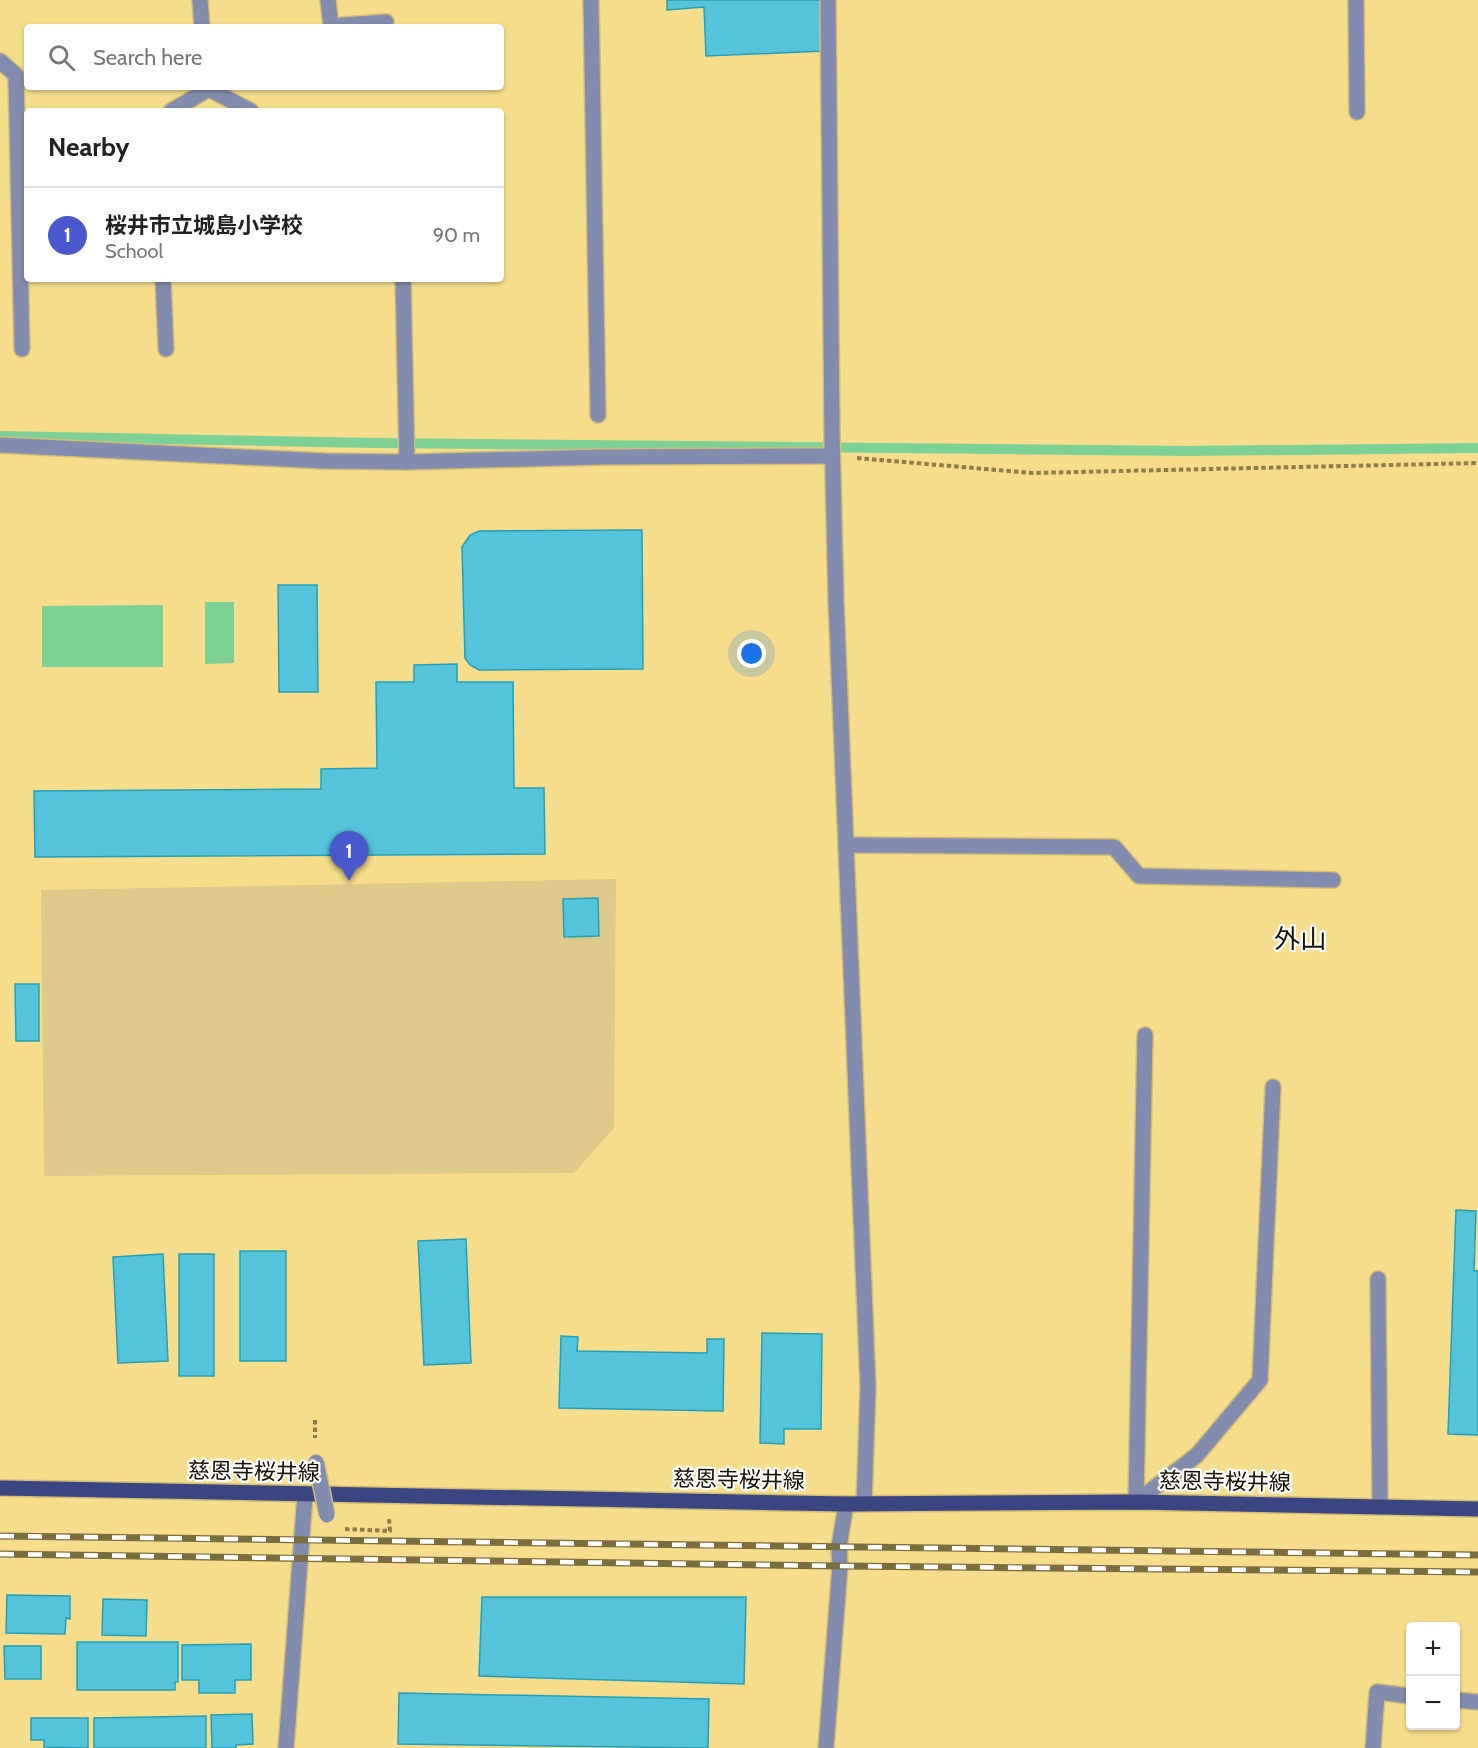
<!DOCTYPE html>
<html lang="en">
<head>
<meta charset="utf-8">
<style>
  body { margin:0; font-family:Cabin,"Noto Sans JP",sans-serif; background:#f2f2f2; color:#222 }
  .controls { position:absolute; right:18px; bottom:18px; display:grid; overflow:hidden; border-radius:6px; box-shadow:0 2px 4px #0004 }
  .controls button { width:54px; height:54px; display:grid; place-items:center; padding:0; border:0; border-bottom:2px solid #e0e0e0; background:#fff; color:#222; font:30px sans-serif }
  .you { position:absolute; left:752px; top:654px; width:21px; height:21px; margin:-15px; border:4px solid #fff; border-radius:50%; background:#1a73e8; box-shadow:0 0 0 9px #1a73e833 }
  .badge { display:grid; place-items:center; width:39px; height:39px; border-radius:50%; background:#4958cd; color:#fff; font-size:20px; font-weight:700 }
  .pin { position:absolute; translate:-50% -50px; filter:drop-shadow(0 2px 3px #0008) }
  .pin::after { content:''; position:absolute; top:32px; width:21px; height:18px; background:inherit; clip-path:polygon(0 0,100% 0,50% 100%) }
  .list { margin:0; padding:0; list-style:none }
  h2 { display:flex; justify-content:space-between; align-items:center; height:78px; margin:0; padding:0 24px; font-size:26px }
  h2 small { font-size:20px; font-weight:400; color:#767676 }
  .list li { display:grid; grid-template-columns:39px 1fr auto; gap:18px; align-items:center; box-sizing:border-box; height:96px; padding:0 24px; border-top:2px solid #e0e0e0 }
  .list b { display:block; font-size:22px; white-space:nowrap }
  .list p { margin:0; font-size:20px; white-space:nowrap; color:#767676 }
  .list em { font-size:20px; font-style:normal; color:#767676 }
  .icon { flex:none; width:33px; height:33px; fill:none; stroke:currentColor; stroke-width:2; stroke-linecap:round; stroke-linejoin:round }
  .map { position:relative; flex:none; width:1478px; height:1748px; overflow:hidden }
  .search { position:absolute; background:#fff; box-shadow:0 2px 4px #0004; left:24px; top:24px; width:480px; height:66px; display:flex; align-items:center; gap:15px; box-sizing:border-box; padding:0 21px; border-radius:6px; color:#767676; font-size:22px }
  .panel { position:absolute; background:#fff; box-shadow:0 2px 4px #0004; left:24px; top:108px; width:480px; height:174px; border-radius:6px }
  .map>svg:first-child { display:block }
  .green { fill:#ddca8a }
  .water { fill:#7dd197 }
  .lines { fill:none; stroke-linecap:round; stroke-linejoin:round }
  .stream { stroke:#7dd197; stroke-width:10 }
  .building { fill:#55c4da; stroke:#259eb3; stroke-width:1.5 }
  .minor-casing { stroke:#d2bc76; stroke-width:18 }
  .major-casing { stroke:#d2bc76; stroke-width:18 }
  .path { stroke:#8c7c49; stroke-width:4; stroke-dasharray:4.5 3; stroke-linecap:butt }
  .minor { stroke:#828cae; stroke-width:15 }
  .major { stroke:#3a4681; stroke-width:15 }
  .rail-casing { stroke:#7c6d3f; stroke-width:7 }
  .rail { stroke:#fff; stroke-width:4.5; stroke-dasharray:14; stroke-linecap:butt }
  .minor-bridge-casing { stroke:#d2bc76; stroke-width:18; stroke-linecap:butt }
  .minor-bridge { stroke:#828cae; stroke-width:15 }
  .labels { text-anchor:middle; stroke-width:4.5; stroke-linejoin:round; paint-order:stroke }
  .street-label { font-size:22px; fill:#171000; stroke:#fff }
  .quarter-label { font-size:26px; fill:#171000; stroke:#fff }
</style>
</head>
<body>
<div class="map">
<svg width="1478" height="1748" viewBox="0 0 1478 1748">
  <rect width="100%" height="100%" fill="#f6dd8c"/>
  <polygon class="green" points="616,879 614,1128 574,1173 44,1176 41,890"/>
  <g class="water">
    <polygon points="205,602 234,602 234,663 205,664"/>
    <polygon points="163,605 163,667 42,667 42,606"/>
  </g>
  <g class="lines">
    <polyline class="stream" points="0,436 374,443 1187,451 1478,448"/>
  </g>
  <g class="building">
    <polygon points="667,0 821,0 824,51 706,56 704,7 667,10"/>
    <polygon points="642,530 643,669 479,670 470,665 465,658 462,547 470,535 479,531"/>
    <polygon points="278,585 317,585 318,692 279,692"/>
    <polygon points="457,664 457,682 513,682 514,788 544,788 545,854 35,857 34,791 321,789 321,769 377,768 376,682 414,682 414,665"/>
    <polygon points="598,898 599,936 564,937 563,899"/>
    <polygon points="15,984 39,984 39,1041 16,1041"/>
    <polygon points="1456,1210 1476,1211 1474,1271 1478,1271 1478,1435 1448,1434"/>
    <polygon points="466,1239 471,1363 424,1365 418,1241"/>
    <rect x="240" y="1251" width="46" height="110"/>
    <polygon points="163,1254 168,1361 118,1363 113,1257"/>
    <rect x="179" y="1254" width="35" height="122"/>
    <polygon points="762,1333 822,1334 821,1429 784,1429 784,1444 760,1443"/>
    <polygon points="561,1336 578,1337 577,1351 707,1353 707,1339 724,1339 723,1411 559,1408"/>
    <polygon points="7,1595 70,1596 70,1619 66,1618 65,1634 6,1633"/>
    <polygon points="482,1597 746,1597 744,1684 479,1676"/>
    <polygon points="103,1599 147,1600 146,1636 102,1635"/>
    <polygon points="77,1642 178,1642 178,1682 175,1682 175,1690 77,1690"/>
    <polygon points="251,1644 251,1680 235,1680 235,1693 199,1693 199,1680 182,1680 182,1645"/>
    <polygon points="4,1646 41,1646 41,1679 5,1679"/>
    <polygon points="399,1693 709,1699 708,1748 398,1744"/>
    <polygon points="252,1714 253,1744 236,1745 236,1748 212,1748 211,1715"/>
    <polygon points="206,1716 206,1748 94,1748 94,1718"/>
    <polygon points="31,1718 88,1718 88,1748 44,1747 44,1740 31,1740"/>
  </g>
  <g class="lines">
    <g class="minor-casing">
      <g id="minor">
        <polyline points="200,0 202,27"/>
        <polyline points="328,0 331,26 386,22"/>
        <polyline points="591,0 598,415"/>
        <polyline points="828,0 832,435 836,600 868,1387 864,1504"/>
        <polyline points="1356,0 1357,112"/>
        <polyline points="0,61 16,75 22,349"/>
        <polyline points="209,87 209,89 251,111"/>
        <polyline points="171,111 209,89"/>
        <polyline points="163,279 166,349"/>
        <polyline points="403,279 407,462"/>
        <polyline points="0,445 324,461 407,462 602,457 832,456"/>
        <polyline points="846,845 1114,847 1139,876 1333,880"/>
        <polyline points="1145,1035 1136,1502 1197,1455 1260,1380 1273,1087"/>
        <polyline points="1378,1279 1380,1506"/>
        <polyline points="1456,1700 1478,1702"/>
        <polyline points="286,1748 305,1495"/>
        <polyline points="826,1748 840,1566 839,1547 846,1504"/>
        <polyline points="1373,1748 1377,1692 1410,1696"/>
      </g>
    </g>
    <g class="major-casing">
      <polyline id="major" points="0,1488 846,1504 1136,1502 1478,1509"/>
    </g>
    <g class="path">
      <polyline points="857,458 1032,473 1478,463"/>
      <polyline points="315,1420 315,1438"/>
      <polyline points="345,1529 390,1531 389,1518"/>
    </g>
    <use href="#minor" class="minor"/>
    <use href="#major" class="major"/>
    <g class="rail-casing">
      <g id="rail">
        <polyline points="0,1536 1478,1555"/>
        <polyline points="0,1554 840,1566 1478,1572"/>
      </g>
    </g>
    <use href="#rail" class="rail"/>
    <g class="minor-bridge-casing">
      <polyline id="minor-bridge" points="316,1462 327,1515"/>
    </g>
    <use href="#minor-bridge" class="minor-bridge"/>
  </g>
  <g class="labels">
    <g class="street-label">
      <text transform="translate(254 1471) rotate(1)" y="8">慈恩寺桜井線</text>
      <text transform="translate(739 1479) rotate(1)" y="8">慈恩寺桜井線</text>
      <text transform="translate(1225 1481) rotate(1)" y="8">慈恩寺桜井線</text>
    </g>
    <g class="quarter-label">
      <text x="1300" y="948">外山</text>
    </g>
  </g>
</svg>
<div class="controls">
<button>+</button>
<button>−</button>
</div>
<div class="you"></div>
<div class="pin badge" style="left:349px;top:881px">1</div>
<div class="search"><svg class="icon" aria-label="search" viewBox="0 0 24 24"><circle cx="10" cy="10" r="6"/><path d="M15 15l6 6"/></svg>Search here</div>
<section class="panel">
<h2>Nearby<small></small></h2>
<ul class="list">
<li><span class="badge">1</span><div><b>桜井市立城島小学校</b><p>School</p></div><em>90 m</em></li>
</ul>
</section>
</div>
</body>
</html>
